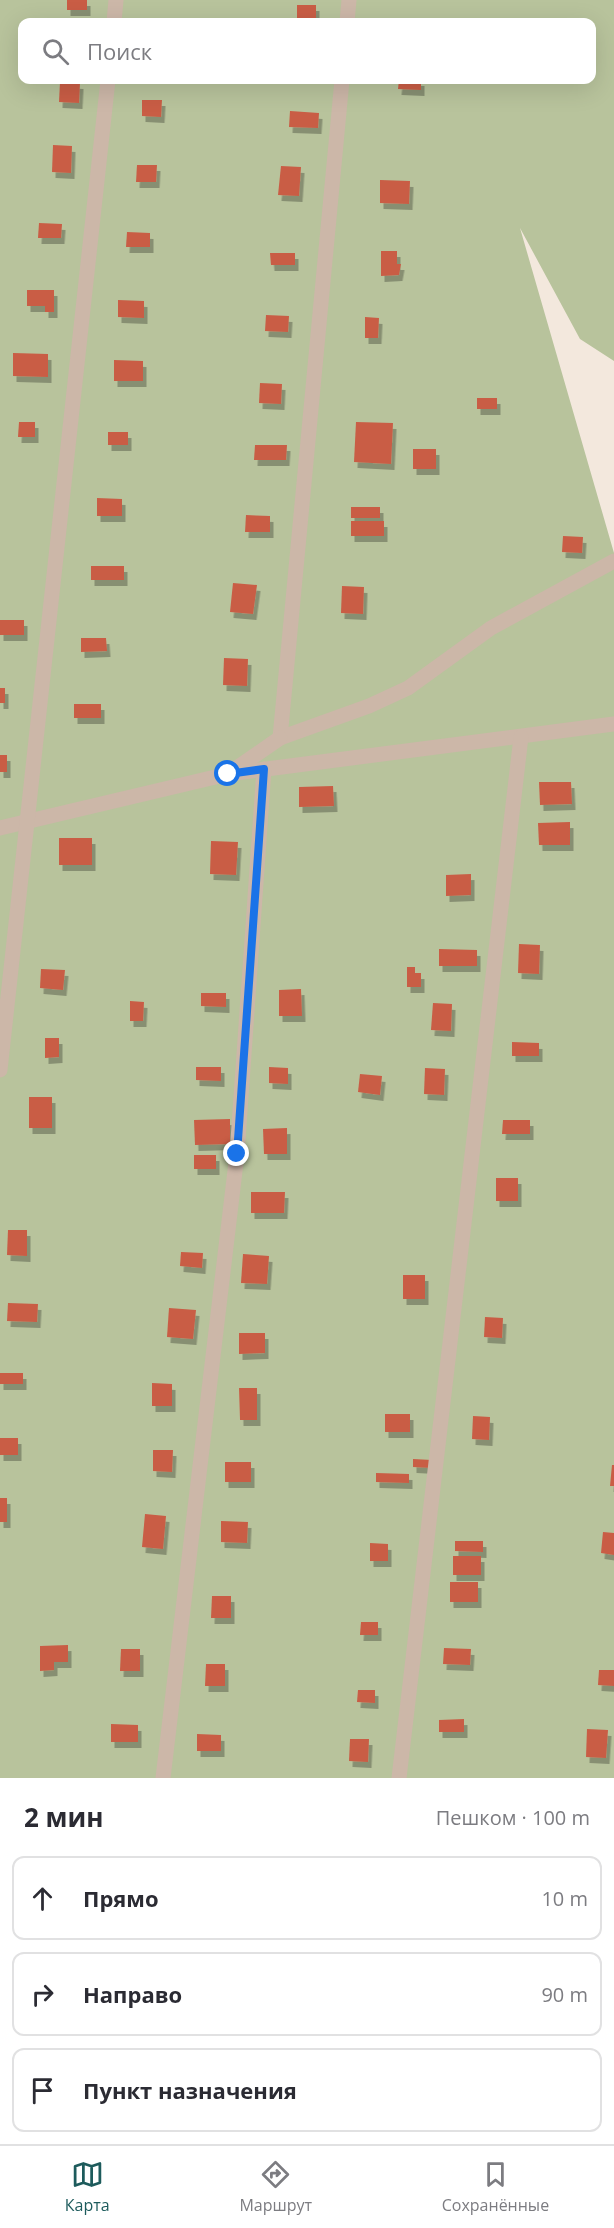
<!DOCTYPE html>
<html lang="ru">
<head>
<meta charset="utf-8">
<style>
  body { margin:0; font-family:"Open Sans",sans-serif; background:#f7f7f7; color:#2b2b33 }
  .stop { position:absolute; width:18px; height:18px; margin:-14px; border:4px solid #1a73e8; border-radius:50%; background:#fff }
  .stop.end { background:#1a73e8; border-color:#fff; box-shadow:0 2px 6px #0008 }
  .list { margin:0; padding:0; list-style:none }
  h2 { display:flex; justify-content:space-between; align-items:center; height:78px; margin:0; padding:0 24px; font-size:26px }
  h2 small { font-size:20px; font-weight:400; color:#7c7c81 }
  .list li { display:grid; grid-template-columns:39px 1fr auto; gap:18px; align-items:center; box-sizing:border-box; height:84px; margin:0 12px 12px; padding:0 12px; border:2px solid #e1e1e2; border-radius:12px }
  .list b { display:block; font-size:22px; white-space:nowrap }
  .list em { font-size:20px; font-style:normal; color:#7c7c81 }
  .icon { flex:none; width:33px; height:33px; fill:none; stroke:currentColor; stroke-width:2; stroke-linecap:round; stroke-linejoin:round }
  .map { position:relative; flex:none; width:614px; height:1778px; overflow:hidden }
  .search { position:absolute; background:#fff; box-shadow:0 6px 24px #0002; left:18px; right:18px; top:18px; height:66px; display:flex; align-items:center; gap:15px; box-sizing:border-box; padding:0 21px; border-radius:12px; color:#7c7c81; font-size:22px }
  .sheet { height:366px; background:#fff }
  nav { display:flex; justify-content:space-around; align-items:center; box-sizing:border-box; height:84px; border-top:2px solid #e1e1e2; background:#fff; font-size:16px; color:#7c7c81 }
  nav a { display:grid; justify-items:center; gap:3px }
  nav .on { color:#1d5b5c }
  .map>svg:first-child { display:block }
  .green { fill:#b8c39c; fill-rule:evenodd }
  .building { fill:#c95d45; filter:url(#shadow) }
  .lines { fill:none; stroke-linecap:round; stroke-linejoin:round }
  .minor { stroke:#ccb7a8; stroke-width:15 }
  .route { stroke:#1a73e8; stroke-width:8 }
</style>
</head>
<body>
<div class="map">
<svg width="614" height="1778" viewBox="0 0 614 1778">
  <defs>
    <filter id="shadow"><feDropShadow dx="3.5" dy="6" stdDeviation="0" flood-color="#0004"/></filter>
  </defs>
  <rect width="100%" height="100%" fill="#f3e8dd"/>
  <path class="green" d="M 0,0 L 614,0 L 614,361 L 580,339 L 520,228 L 614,553 L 614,1778 L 0,1778 ZM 22,22 L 592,22 L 592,80 L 22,80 Z"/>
  <g class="building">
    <rect x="67" y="0" width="20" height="10"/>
    <rect x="297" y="5" width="19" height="17"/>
    <polygon points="399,80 421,80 421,90 398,89"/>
    <polygon points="60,82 80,83 79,103 59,102"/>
    <polygon points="142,100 162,100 161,117 142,116"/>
    <polygon points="290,111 319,113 318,128 289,127"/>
    <polygon points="53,145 72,146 71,173 52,172"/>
    <polygon points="137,165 157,165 156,182 136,182"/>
    <polygon points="281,166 301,167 299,196 278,195"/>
    <polygon points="380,180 410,181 409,204 380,203"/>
    <polygon points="39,223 62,224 61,238 38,238"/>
    <polygon points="127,232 150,233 150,247 126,247"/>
    <polygon points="381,251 397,251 397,264 401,264 399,275 381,276"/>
    <polygon points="270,253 295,253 295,265 271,265"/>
    <polygon points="27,290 54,290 54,312 45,312 45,306 27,306"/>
    <polygon points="118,300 144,301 144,318 118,317"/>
    <polygon points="266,315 289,316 288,332 265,331"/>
    <polygon points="365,317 379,318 378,338 365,338"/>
    <polygon points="13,353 48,354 48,377 13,376"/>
    <polygon points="114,360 143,361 143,381 114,381"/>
    <polygon points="260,383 282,384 281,404 259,403"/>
    <rect x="477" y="398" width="20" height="11"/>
    <polygon points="19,422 35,422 35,437 18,437"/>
    <polygon points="356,422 393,423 391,464 354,462"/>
    <rect x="108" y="432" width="20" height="13"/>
    <polygon points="255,445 287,445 286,460 254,460"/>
    <rect x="413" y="449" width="23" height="20"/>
    <polygon points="97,498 122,499 122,516 97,516"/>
    <rect x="351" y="507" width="29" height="11"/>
    <polygon points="246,515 270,516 270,532 245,532"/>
    <rect x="351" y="521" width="33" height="15"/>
    <polygon points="563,536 583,537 582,553 562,552"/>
    <rect x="91" y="566" width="33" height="14"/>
    <polygon points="233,583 257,585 253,614 230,612"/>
    <polygon points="342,586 364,587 363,614 341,613"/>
    <rect x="0" y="620" width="24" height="15"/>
    <polygon points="81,638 106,638 107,651 81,652"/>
    <polygon points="224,658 248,659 247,686 223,685"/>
    <rect x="0" y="688" width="5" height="15"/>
    <rect x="74" y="704" width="27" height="14"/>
    <rect x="0" y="755" width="7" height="17"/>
    <polygon points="539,782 571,782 572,804 540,805"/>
    <polygon points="333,786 334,806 299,807 299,787"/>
    <polygon points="570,822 570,845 539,845 538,823"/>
    <rect x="59" y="838" width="33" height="27"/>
    <polygon points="211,841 238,842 236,875 210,874"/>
    <polygon points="471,874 471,895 446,896 446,875"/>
    <polygon points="519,944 540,945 539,974 518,973"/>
    <polygon points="439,949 477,950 477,966 439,966"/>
    <polygon points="407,967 415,967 415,973 421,973 421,987 407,987"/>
    <polygon points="41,969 65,970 63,990 40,988"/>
    <polygon points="301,989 302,1016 279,1016 279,990"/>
    <polygon points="201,993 226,993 226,1007 201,1006"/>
    <polygon points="130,1001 144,1002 143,1021 130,1021"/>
    <polygon points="433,1003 452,1004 451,1031 431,1030"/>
    <polygon points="45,1038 59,1038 59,1057 45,1058"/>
    <polygon points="512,1042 539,1043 539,1056 512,1056"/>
    <polygon points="196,1067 221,1067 221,1081 196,1080"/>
    <polygon points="269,1067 288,1068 288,1084 269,1083"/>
    <polygon points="425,1068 445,1069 444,1095 424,1094"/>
    <polygon points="360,1074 382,1076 380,1095 358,1092"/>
    <rect x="29" y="1097" width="23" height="31"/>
    <polygon points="230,1119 230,1144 195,1145 194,1120"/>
    <polygon points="503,1120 530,1120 530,1134 502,1134"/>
    <polygon points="287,1128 287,1154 264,1154 263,1129"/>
    <rect x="194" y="1155" width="22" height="14"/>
    <rect x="496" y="1178" width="22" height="23"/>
    <polygon points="251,1192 285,1192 284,1213 251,1213"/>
    <polygon points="8,1230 27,1230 27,1256 7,1255"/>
    <polygon points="181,1252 203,1253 202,1268 180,1266"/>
    <polygon points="243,1254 269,1256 267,1284 241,1283"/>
    <rect x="403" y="1275" width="22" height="24"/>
    <polygon points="8,1303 38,1304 37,1322 7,1321"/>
    <polygon points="169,1308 196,1310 193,1339 167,1337"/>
    <polygon points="485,1317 503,1318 502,1338 484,1337"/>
    <polygon points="239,1333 265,1333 265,1353 239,1354"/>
    <rect x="0" y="1373" width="23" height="11"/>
    <polygon points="152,1383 172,1384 172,1406 152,1406"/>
    <polygon points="239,1388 257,1388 257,1420 240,1420"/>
    <rect x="385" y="1414" width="25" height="18"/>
    <polygon points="473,1416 490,1417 489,1440 472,1439"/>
    <rect x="0" y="1438" width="18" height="17"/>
    <polygon points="153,1450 173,1450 172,1472 153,1471"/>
    <polygon points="413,1459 432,1460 432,1468 413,1467"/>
    <rect x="225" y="1462" width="26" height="20"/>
    <polygon points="612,1465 614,1465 614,1486 610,1486"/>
    <polygon points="376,1473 409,1474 409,1483 376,1482"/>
    <rect x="0" y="1498" width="7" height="24"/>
    <polygon points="145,1514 166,1516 163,1549 142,1547"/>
    <polygon points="221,1521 248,1522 247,1543 221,1542"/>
    <polygon points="603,1532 614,1533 614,1555 601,1553"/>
    <polygon points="455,1541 483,1541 483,1552 455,1551"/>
    <polygon points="370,1543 388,1544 388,1561 370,1561"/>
    <rect x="453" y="1556" width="28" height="19"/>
    <rect x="450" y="1582" width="28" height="20"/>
    <polygon points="212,1596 231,1596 231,1618 211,1618"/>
    <polygon points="361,1622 378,1622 378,1635 360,1635"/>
    <polygon points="68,1645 68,1662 54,1662 54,1670 40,1671 40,1646"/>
    <polygon points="444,1648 471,1649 470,1665 443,1664"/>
    <polygon points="121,1649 140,1649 140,1671 120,1671"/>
    <polygon points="206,1664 225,1664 225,1686 205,1686"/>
    <polygon points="599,1670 614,1670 614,1686 598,1685"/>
    <polygon points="358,1690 375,1690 375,1703 357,1702"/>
    <polygon points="464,1719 464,1732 439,1732 439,1720"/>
    <polygon points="111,1724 138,1725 138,1742 111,1742"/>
    <polygon points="587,1729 608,1730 606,1758 586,1757"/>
    <polygon points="197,1734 221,1735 221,1751 197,1751"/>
    <polygon points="350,1739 369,1739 368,1762 349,1761"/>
  </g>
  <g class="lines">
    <g class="minor">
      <polyline points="114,22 116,0"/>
      <polyline points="347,22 349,0"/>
      <polyline points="342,80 280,738 369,706 408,688 491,628 614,561"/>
      <polyline points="228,774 614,724"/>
      <polyline points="0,828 228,774 280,738"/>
      <polyline points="0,1070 108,80"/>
      <polyline points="163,1778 237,1154 264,769"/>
      <polyline points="399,1778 521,737"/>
    </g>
  </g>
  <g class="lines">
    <polyline class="route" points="228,774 264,769 237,1154"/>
  </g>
</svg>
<div class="stop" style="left:228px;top:774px"></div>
<div class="stop end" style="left:237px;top:1154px"></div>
<div class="search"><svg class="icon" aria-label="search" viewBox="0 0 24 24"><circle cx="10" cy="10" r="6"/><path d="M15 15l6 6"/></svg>Поиск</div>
</div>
<section class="sheet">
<h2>2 мин<small>Пешком · 100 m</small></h2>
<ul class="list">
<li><svg class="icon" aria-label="ahead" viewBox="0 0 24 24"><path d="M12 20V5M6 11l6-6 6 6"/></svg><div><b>Прямо</b></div><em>10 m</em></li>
<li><svg class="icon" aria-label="right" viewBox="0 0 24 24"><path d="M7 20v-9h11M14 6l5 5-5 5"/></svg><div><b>Направо</b></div><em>90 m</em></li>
<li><svg class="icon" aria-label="arrive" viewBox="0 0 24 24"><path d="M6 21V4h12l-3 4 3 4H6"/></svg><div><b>Пункт назначения</b></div></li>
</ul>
</section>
<nav>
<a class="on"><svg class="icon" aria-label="map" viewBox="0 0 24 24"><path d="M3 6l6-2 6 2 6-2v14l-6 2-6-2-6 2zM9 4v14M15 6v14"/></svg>Карта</a>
<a><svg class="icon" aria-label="directions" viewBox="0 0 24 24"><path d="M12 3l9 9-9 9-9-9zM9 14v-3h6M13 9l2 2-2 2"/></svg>Маршрут</a>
<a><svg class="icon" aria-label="saved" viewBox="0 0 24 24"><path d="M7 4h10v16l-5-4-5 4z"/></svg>Сохранённые</a>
</nav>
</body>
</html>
